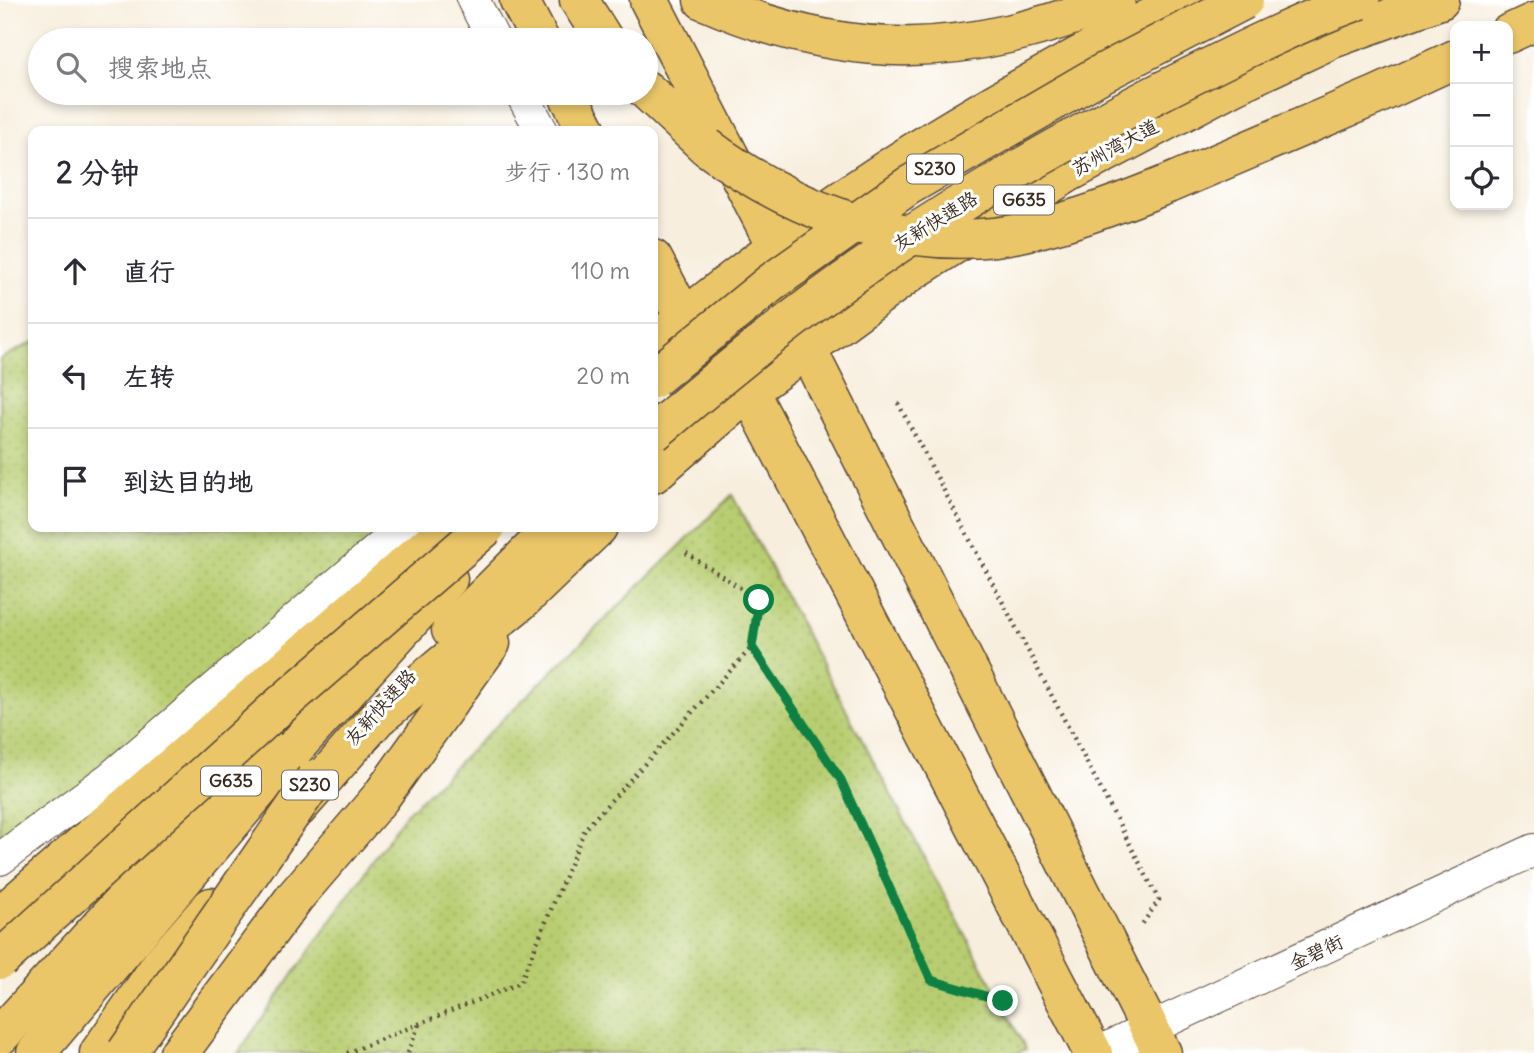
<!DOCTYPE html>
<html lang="zh">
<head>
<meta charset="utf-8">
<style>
  body { margin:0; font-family:Delius,"LXGW WenKai TC",sans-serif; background:#f7f7f7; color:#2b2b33 }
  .controls { position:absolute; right:21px; top:21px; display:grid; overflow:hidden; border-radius:14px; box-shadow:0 4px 10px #0003 }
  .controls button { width:63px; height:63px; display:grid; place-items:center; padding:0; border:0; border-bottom:2px solid #e1e1e2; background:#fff; color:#2b2b33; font:35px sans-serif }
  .stop { position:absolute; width:21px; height:21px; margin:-16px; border:5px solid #0b8043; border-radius:50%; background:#fff }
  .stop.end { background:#0b8043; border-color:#fff; box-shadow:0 2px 7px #0008 }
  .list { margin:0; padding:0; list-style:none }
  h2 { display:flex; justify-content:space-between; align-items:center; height:91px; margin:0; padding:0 28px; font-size:30px }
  h2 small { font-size:23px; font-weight:400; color:#7c7c81 }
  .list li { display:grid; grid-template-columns:46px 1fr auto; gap:21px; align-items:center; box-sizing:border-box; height:105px; padding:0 28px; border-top:2px solid #e1e1e2 }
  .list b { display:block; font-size:26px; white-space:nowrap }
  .list em { font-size:23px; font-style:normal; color:#7c7c81 }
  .icon { flex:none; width:38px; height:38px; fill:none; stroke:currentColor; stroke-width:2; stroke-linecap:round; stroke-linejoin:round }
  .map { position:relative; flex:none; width:1534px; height:1053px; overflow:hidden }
  .search { position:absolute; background:#fff; box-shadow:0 4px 10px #0003; left:28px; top:28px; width:630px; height:77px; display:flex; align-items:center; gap:18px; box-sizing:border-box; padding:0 24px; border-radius:38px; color:#7c7c81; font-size:26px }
  .panel { position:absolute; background:#fff; box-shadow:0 4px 10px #0003; left:28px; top:126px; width:630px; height:406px; border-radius:14px }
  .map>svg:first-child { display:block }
  .green { fill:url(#green-dots); stroke:#7a7c48; stroke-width:2 }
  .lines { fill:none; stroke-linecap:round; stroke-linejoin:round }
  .minor-casing { stroke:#57473b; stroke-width:34 }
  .major-casing { stroke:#57473b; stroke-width:41 }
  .highway-casing { stroke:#57473b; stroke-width:41 }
  .path { stroke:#57473b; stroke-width:4.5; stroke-dasharray:2 5; stroke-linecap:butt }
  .minor { stroke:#fff; stroke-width:32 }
  .major { stroke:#ebc669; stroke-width:38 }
  .highway { stroke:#ebc669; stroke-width:38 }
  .highway-bridge-casing { stroke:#57473b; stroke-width:41; stroke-linecap:butt }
  .highway-bridge { stroke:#ebc669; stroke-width:38 }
  .route { stroke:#0b8043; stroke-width:9 }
  .labels { text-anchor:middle; stroke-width:6; stroke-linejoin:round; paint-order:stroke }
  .shield { fill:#fff; stroke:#766a62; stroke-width:2 }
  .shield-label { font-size:18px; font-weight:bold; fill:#3b2a1e }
  .street-label { font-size:19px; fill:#3b2a1e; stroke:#fff }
</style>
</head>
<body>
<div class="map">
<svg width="1534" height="1053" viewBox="0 0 1534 1053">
  <defs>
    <pattern id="green-dots" width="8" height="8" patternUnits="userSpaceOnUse" patternTransform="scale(1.75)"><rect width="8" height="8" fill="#b8cd71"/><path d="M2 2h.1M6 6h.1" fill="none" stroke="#9fb061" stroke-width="1.8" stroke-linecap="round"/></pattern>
  </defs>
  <rect width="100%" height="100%" fill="#fff"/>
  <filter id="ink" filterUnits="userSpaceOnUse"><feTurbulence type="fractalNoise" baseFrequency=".0143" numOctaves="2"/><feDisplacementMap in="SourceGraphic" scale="14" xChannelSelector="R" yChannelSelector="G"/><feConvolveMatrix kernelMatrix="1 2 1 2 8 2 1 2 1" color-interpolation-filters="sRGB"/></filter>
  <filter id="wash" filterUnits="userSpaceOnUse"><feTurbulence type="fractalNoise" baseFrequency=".00686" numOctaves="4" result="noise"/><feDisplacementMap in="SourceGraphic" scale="28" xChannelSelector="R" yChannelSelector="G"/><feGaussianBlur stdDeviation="1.57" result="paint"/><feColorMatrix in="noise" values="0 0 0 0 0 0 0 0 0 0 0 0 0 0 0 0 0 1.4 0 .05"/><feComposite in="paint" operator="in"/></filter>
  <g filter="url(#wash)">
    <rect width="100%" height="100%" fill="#f7eedd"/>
    <g class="green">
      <polygon points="33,342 33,527 388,527 89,779 0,847 0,359"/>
      <polygon points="732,495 1026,1049 1017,1053 238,1053 405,815"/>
    </g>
  </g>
  <g filter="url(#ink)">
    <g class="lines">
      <g class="minor-casing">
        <g id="minor">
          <polyline points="473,0 494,40"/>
          <polyline points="521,93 542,131"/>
          <polyline points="0,859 110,778 404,527"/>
          <polyline points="1097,1053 1534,850"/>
        </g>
      </g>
      <g class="major-casing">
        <g id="major">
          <polyline points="519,0 540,40"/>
          <polyline points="649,0 776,246 807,349 1162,1053"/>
          <polyline points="567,93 587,131"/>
          <polyline points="653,259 684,318 749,391 1093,1053"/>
        </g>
      </g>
      <g class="highway-casing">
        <g id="highway">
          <polyline points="579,0 604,40"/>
          <path d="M 703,0 C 852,65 967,58 1116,0"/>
          <polyline points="1508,34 1534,22"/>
          <polyline points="646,90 707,147"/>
          <polyline points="1168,184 1377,95 1455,59"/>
          <path d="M 653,344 C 743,269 838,198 938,137 C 1018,88 1101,43 1185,0"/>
          <polyline points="653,474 749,391 911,272 1068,173 1234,85 1332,39 1440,0"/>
          <polyline points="451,630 554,527"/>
          <polyline points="297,809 377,718 521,601 598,527"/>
          <polyline points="0,916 449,527"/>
          <polyline points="0,1036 265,746"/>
          <polyline points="36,1053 292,751 448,579"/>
          <polyline points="99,1053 162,963 211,907"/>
          <polyline points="179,1053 295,897 380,798 491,643"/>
        </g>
      </g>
      <g class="path">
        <polyline points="898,403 1159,900 1141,926"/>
        <polyline points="686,553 759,600 752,647 841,780 931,980 1003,1001"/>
        <polyline points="347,1053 520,983 585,829 752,647"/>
        <polyline points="408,1053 419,1024"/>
      </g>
      <use href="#minor" class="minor"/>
      <use href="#major" class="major"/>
      <use href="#highway" class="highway"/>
      <g class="highway-bridge-casing">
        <g id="highway-bridge">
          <path d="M 707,147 C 789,208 892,248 995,237 C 1052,230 1116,205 1168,184"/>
          <polyline points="653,379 772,282 908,186 1097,76 1244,0"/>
          <path d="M 653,433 C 723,374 794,315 870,263 C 963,199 1062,142 1162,91 C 1227,58 1292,25 1360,0"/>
          <polyline points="0,960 275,710 486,527"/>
          <polyline points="126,1053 315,779"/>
        </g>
      </g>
      <use href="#highway-bridge" class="highway-bridge"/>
    </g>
  </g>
  <g class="lines" filter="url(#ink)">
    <polyline class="route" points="759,600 752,647 841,780 931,980 1003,1001"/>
  </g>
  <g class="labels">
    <g class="shield">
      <rect x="907" y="154.5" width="56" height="29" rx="5"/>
      <rect x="994" y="185.5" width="60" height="29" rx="5"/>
      <rect x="201" y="766.5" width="60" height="29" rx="5"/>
      <rect x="282" y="770.5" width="56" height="29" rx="5"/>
    </g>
    <g class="shield-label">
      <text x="935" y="175">S230</text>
      <text x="1024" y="206">G635</text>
      <text x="231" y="787">G635</text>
      <text x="310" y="791">S230</text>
    </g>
    <g class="street-label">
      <text transform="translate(1115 147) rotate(-29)" y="7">苏州湾大道</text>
      <text transform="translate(935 221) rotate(-32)" y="7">友新快速路</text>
      <text transform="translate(380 707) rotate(-48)" y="7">友新快速路</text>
      <text transform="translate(1316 952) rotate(-25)" y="7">金碧街</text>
    </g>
  </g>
</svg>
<div class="controls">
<button>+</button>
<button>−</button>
<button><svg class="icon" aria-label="locate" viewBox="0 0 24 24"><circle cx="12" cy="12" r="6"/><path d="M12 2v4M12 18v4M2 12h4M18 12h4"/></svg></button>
</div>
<div class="stop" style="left:759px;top:600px"></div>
<div class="stop end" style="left:1003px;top:1001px"></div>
<div class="search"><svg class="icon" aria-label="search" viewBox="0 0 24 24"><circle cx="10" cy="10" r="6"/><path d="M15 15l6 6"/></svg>搜索地点</div>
<section class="panel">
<h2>2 分钟<small>步行 · 130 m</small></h2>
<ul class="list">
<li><svg class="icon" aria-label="ahead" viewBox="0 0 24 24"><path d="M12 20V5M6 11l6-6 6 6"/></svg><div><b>直行</b></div><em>110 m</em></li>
<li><svg class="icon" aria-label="left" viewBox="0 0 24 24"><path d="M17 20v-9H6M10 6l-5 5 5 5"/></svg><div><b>左转</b></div><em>20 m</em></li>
<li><svg class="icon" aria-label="arrive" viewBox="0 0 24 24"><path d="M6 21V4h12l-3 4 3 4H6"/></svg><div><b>到达目的地</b></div></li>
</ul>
</section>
</div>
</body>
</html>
